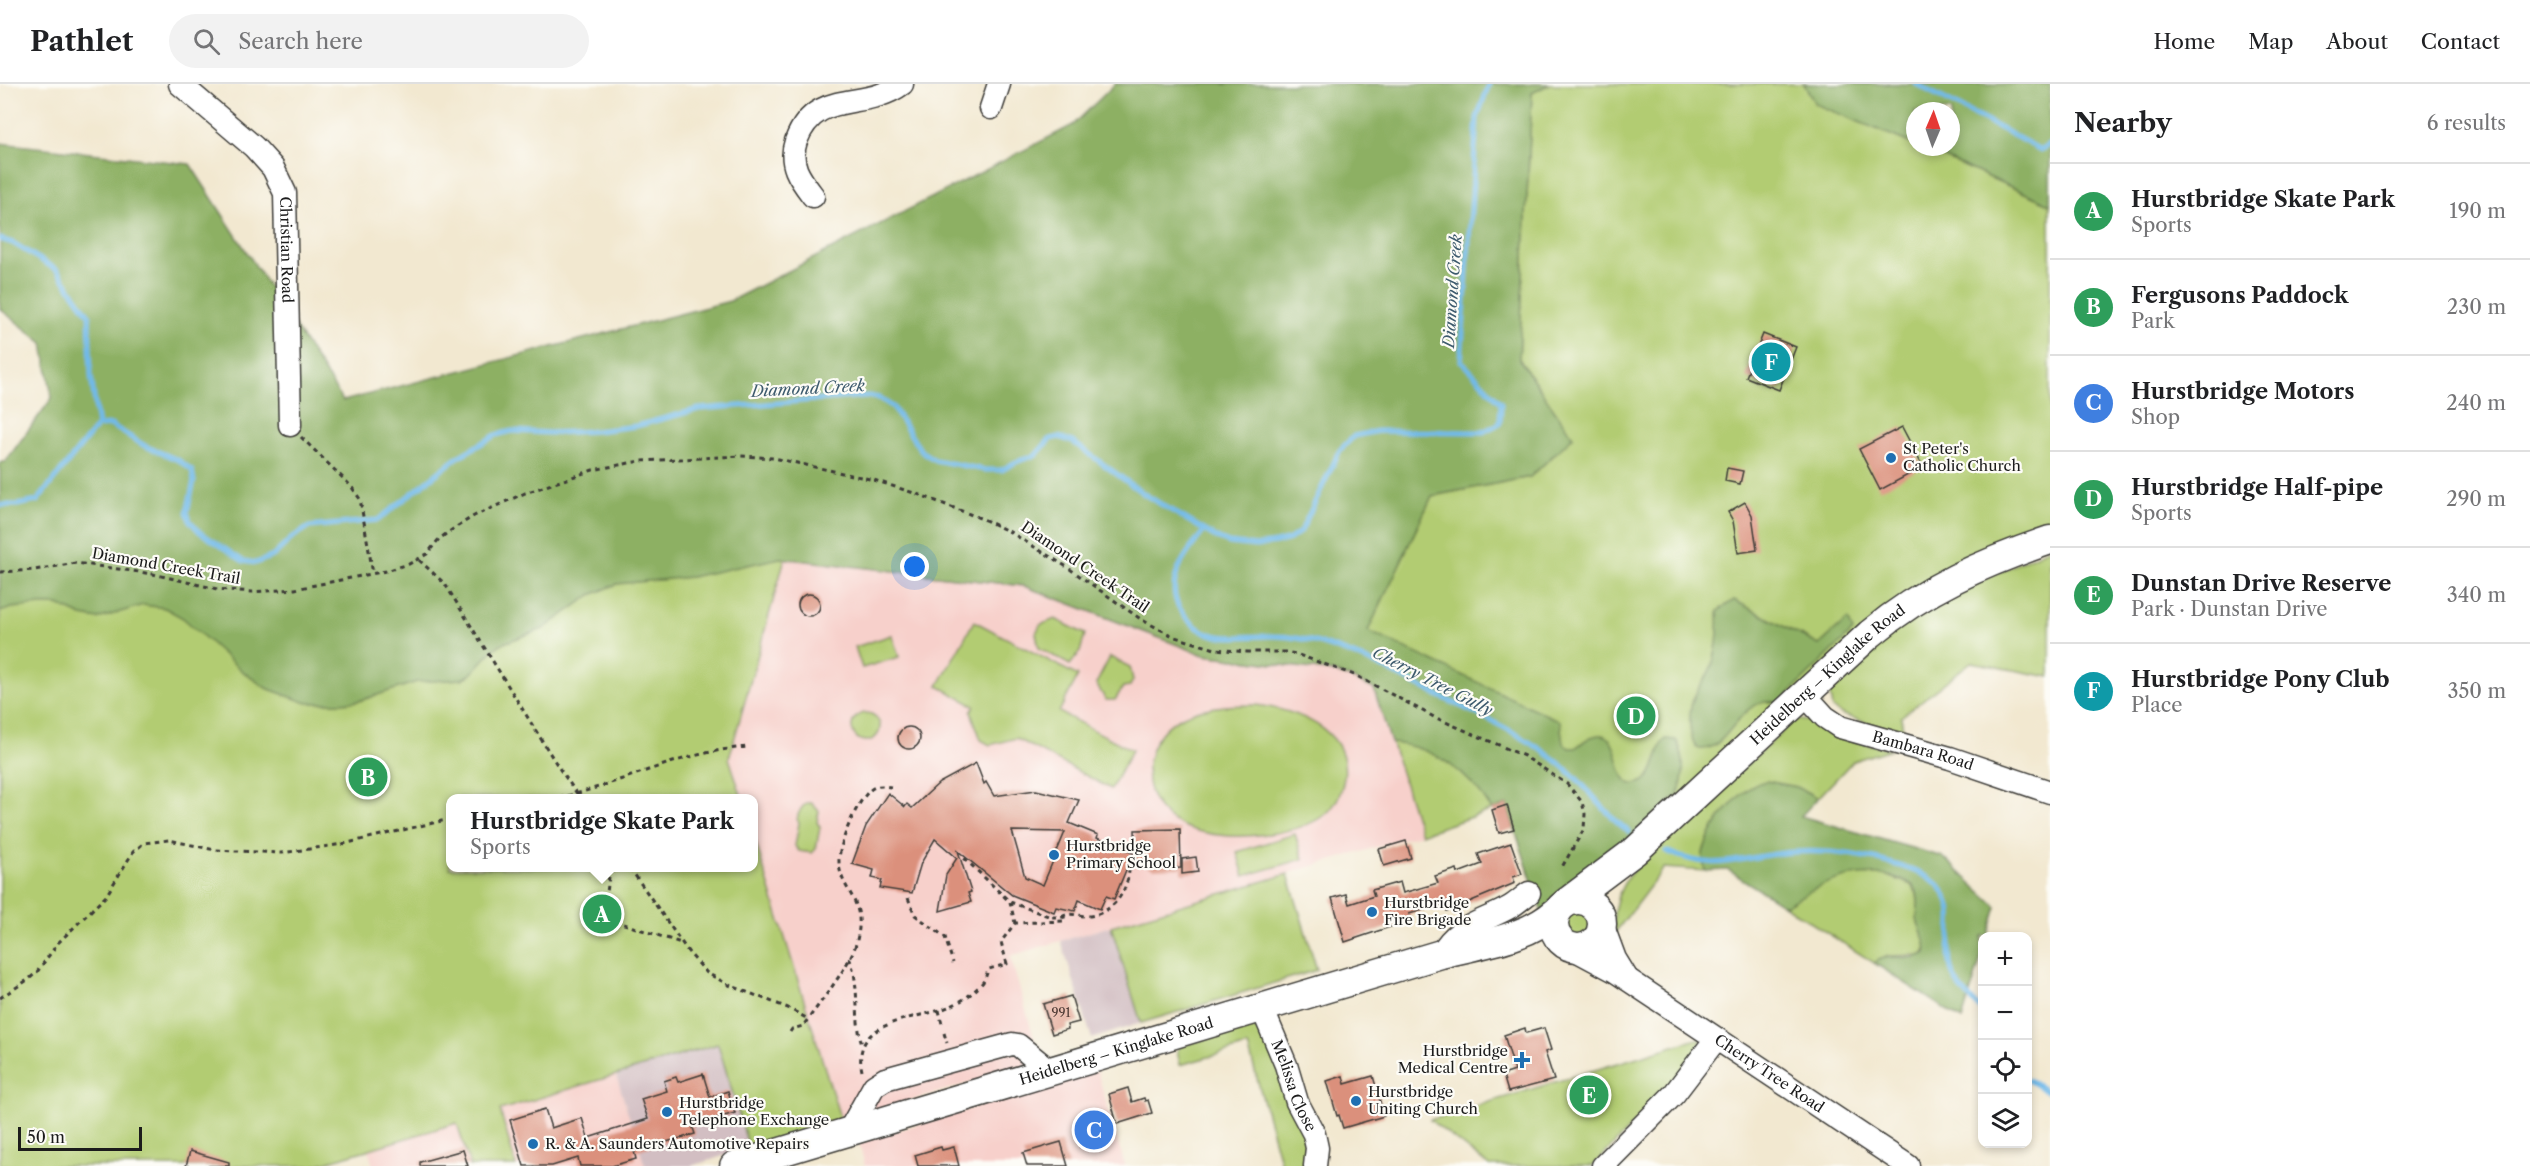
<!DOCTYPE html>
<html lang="en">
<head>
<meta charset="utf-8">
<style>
  body { margin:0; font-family:"Libre Caslon Text",serif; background:#f2f2f2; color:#202124 }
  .controls { position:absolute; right:18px; bottom:18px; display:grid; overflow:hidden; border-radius:12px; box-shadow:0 3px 9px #0003 }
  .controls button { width:54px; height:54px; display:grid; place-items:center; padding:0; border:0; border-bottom:2px solid #e0e0e0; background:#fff; color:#202124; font:30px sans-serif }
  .compass { position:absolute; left:1906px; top:18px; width:54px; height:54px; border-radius:50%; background:#fff; box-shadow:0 3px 9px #0003; rotate:2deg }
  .scale { position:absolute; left:18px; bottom:15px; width:124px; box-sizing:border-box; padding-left:6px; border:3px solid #1c1c1c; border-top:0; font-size:16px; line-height:21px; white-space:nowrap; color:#1c1c1c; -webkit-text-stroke:4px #fdfcf7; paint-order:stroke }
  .you { position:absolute; left:915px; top:483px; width:21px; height:21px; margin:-15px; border:4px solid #fff; border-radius:50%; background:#1a73e8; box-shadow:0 0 0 9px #1a73e833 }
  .badge { display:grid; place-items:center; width:39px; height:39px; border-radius:50%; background:#1f6fb2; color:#fff; font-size:20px; font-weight:700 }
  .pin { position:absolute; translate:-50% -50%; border:3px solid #fff; box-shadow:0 2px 6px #0006 }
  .popup { position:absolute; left:446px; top:710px; width:312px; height:78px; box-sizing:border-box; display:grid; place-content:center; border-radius:12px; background:#fff; filter:drop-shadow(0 2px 4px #0005); font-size:20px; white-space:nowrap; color:#757577 }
  .popup b { font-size:22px; color:#202124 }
  .popup::after { content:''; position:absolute; left:50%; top:100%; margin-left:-12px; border:12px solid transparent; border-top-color:#fff }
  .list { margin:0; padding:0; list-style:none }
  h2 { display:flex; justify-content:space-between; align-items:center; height:78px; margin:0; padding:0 24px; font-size:26px }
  h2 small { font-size:20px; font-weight:400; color:#757577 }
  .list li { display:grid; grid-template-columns:39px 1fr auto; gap:18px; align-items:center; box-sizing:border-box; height:96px; padding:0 24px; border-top:2px solid #e0e0e0 }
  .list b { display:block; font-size:22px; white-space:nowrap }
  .list p { margin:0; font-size:20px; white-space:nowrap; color:#757577 }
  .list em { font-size:20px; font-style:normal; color:#757577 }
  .icon { flex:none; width:33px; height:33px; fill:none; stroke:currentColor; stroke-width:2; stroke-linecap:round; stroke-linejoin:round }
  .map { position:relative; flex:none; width:2050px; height:1082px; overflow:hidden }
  header { display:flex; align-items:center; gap:36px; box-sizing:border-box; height:84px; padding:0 30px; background:#fff; border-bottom:2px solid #e0e0e0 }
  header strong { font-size:28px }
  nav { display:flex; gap:33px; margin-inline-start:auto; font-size:21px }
  .search { width:420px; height:54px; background:#f2f2f2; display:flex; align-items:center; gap:15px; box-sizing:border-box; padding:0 21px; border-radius:33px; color:#757577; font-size:22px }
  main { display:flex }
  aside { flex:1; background:#fff }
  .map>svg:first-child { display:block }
  .built { fill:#f7d0cb }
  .industrial { fill:#d2bec2 }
  .green { fill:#b2cc72; stroke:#677447; stroke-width:1.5 }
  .forest { fill:#8db064; stroke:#546640; stroke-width:1.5 }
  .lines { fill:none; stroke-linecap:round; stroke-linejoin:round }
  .stream { stroke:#71bae9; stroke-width:5 }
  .building { fill:#db907c; fill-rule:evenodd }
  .minor-casing { stroke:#3c3b37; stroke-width:25 }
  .major-casing { stroke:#3c3b37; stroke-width:31 }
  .path { stroke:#3c3b37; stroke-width:3; stroke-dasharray:4.5 4.5; stroke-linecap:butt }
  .minor { stroke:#fff; stroke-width:22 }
  .major { stroke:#fff; stroke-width:28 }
  .poi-dot { fill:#1f6fb2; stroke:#fdfcf7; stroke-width:2 }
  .labels { text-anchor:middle; stroke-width:4.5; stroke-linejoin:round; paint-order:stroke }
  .number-label { font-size:12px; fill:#4c3934 }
  .street-label { font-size:15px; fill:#1c1c1c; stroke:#fdfcf7 }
  .poi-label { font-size:15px; fill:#1c1c1c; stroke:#fdfcf7; text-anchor:start }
  .water-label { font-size:16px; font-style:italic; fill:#3e5b6e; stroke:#fdfcf7 }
</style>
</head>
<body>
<header>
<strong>Pathlet</strong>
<div class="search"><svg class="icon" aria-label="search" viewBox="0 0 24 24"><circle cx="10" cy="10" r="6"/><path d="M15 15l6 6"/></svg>Search here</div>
<nav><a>Home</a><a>Map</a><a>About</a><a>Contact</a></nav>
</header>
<main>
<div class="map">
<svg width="2050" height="1082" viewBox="0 0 2050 1082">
  <rect width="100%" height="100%" fill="#fdfcf7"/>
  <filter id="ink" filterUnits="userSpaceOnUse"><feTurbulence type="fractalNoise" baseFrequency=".0167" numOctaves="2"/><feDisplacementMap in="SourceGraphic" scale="12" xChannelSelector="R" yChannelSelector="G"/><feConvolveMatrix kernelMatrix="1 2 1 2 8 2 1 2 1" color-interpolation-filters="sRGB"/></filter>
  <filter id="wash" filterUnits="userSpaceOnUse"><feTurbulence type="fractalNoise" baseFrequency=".008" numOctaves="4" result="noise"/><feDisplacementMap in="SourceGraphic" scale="24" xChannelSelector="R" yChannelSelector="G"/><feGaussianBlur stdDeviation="1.35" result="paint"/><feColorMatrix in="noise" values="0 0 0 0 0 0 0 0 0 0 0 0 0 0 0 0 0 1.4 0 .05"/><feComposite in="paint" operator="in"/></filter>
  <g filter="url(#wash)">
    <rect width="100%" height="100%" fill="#f2e8d0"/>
    <g class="built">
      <polygon points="785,474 1024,502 1204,571 1328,587 1351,594 1374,605 1421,750 1010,872 1041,978 841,1037 754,753 754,714 742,714 729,674"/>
      <polygon points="1097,987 1125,1082 865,1082 859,1058"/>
      <polygon points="616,991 645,1082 373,1082 368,1065"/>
    </g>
    <g class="industrial">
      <polygon points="1111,842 1141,939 1092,955 1061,857"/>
      <polygon points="719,960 749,1064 691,1082 645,1082 616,991"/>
    </g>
    <g class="green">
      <polygon points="1550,0 1804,0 1815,20 1915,61 1915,63 1920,63 2050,120 2050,446 2001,463 1543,831 1507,721 1421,750 1374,605 1351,594 1328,587 1204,571 1024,502 785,474 729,674 742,714 450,714 450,784 754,784 754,753 841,1037 749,1064 718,960 500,1026 516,1082 470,1082 457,1039 313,1082 0,1082 0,421 427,398 1368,546 1432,412 1530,393 1573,353 1519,275 1532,8"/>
      <polygon points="2050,464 2050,593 1971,578 1901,633 1904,651 1843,631 1832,624 1829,606 1909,531"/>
      <polygon points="1055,535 1085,550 1080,568 1070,581 1039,564 1036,549 1040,541"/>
      <polygon points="974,537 1078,592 1059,628 1132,666 1111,705 1016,654 990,661 981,656 971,628 975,622 938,602"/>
      <polygon points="892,551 899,573 862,584 855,563"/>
      <polygon points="1110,573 1130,583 1133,596 1130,602 1123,603 1115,616 1106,616 1096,600"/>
      <path d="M 1256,621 C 1294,626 1351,644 1344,694 C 1342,707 1336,721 1326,730 C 1299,751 1239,756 1206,749 C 1189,746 1170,738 1159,724 C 1138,696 1147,655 1176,636 C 1199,622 1230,621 1256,621 Z"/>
      <circle cx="866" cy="643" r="14"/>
      <path d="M 1799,636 L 1810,637 L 1832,652 L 1891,665 L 1853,677 L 1818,714 L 1797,703 L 1766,697 C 1737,720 1697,746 1705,787 L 1664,784 L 1614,850 C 1611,824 1619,802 1636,783 L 1794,637 Z"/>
      <path d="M 807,719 L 811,719 L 819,727 L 817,738 L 820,743 L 816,765 L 812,769 L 799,767 L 795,762 L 799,739 L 797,735 C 798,729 801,723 807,719 Z"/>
      <polygon points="1295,750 1303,775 1244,792 1237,768"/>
      <polygon points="1288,790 1317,886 1141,939 1111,842"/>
      <polygon points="1855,790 1885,791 1912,801 1917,810 1927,864 1923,871 1888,872 1874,879 1785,822 1820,800"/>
      <circle cx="1579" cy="840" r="14"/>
      <polygon points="1249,942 1259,946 1269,960 1305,1045 1308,1082 1277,1082 1281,1080 1248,962 1180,981 1177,966 1181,962"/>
      <polygon points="1700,954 1702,956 1685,987 1593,1082 1489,1082 1430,1036"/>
    </g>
    <g class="forest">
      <path d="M 1115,0 L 1550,0 L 1532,9 L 1519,275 L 1573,353 L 1530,393 L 1432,412 L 1368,547 L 1560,637 L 1563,659 L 1569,664 L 1575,664 C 1580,661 1584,656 1591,653 C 1624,640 1611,691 1631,700 C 1654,701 1655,676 1662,659 L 1666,655 L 1676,656 C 1686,672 1685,696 1677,712 L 1543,831 L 1507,721 L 1492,726 C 1470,690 1434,662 1391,659 L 1374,605 L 1351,594 L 1328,587 L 1204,571 L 1024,502 L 780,474 L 691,493 L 617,500 L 591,511 L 543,545 L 501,560 L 493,566 L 470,591 L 462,595 L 417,598 L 359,617 L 343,619 L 307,619 L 266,604 L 242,587 L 183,534 L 165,524 L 143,521 L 98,535 L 82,532 L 58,521 L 41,521 L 12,524 L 0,528 L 0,378 L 5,378 L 52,314 L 43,259 L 0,225 L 0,59 L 190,80 L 343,317 L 730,217 L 1073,41 Z"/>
      <polygon points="1804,0 2050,0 2050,120 1920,63 1951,63 1951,27 1915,27 1915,61 1815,20"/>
      <path d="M 1734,516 L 1819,561 L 1848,535 L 1853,547 L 1779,619 C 1738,608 1731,668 1699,665 C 1687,656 1688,624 1695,611 C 1701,600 1709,591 1713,578 C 1718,561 1719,544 1718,527 Z"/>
      <path d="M 1766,697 L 1797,703 L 1818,714 L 1801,732 L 1943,773 L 1997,823 L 1988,852 L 1982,852 L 1982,871 L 1962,936 L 1874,879 C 1890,866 1911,880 1926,869 C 1929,856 1918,846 1917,834 C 1917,825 1920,815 1916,806 C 1912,798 1901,795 1893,793 C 1851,784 1819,800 1785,822 L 1728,786 L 1705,787 C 1704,781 1702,775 1703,769 C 1709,744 1740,702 1766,697 Z"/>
    </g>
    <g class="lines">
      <g class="stream">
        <polyline points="1916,0 2041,66 2050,60"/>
        <polyline points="0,155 13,159 57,186 89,231 91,292 98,342"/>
        <polyline points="0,421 17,421 37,417 93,347 98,342 111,341 145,362 178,376 192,386 194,397 187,428 190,437 200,448 243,477 256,479 273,472 293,453 309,443 378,436 458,373 496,351 512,347 549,349 596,347 636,342 699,325 868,312 879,314 893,323 921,367 935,376 985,386 1002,386 1016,378 1036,371 1050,355 1059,353 1073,358 1144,410 1219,455 1229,459 1256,462 1276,459 1290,455 1301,447 1340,366 1354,352 1378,347 1483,348 1500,339 1501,319 1461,277 1477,34 1489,0"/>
        <path d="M 1204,447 C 1187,468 1161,499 1182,528 C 1207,563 1237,551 1273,552 C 1290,552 1306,555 1322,560 C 1363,572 1401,593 1439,612 C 1481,632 1529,652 1565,684 C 1589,704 1602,727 1629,748"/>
        <path d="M 1666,767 C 1720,791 1741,771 1794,768 C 1827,766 1861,770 1893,780 C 1908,784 1926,790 1938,801 C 1964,827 1942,857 1952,888 C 1957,904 1971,915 1982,926"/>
        <polyline points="2028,996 2050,1009"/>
      </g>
    </g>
    <g id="blocks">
      <g class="building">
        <polygon points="1763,250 1796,263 1779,306 1746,293"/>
        <polygon points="1902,343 1923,383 1880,406 1859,365"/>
        <polygon points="1727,384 1743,387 1740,400 1725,397"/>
        <polygon points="1745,418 1752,431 1757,466 1738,469 1733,437 1728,428"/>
        <circle cx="809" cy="521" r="11"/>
        <circle cx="909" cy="654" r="11"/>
        <path d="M 976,679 L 984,700 L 986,698 L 994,712 L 1036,706 L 1079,716 L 1069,739 L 1098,751 L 1097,754 L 1133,769 L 1114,815 L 1106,812 L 1100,825 L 1079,816 L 1075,827 L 1056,823 L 1054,828 L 1012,811 L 958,767 L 971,808 L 968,809 L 971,818 L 940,827 L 946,791 L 957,774 L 935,755 L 921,779 L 912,809 L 880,804 L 882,796 L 872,794 L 874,786 L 852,780 L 866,742 L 888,709 L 905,723 L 907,720 L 912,724 L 939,699 ZM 1012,747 L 1065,748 L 1043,801 L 1025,793 Z"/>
        <polygon points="1507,721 1514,745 1499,749 1492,726"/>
        <polygon points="1180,745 1181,784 1154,785 1136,777 1135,746"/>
        <polygon points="1406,757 1411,774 1384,782 1379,765"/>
        <polygon points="1511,759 1522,790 1513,793 1515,799 1447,827 1444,820 1409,830 1411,836 1345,858 1332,814 1346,810 1349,820 1374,812 1372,806 1400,798 1403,809 1438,799 1435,792 1457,785 1458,789 1482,780 1478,770"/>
        <polygon points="1196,773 1198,788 1182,790 1182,775"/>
        <polygon points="1071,912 1079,938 1067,941 1068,945 1052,950 1043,920"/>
        <polygon points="1525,944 1526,949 1544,944 1551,966 1545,968 1554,996 1508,1008 1503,991 1515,987 1504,951"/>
        <polygon points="703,990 710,1013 728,1007 735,1029 692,1041 695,1050 634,1067 636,1075 612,1082 580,1082 578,1074 552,1082 524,1082 510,1036 545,1025 551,1044 582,1034 588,1054 648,1035 641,1015 667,1007 664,997 676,993 678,998"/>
        <polygon points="1343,992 1345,1000 1373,992 1384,1032 1343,1044 1339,1031 1337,1032 1327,997"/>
        <polygon points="1128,1004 1132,1018 1144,1014 1145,1017 1148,1016 1152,1029 1117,1040 1109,1010"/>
        <polygon points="1107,1032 1114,1053 1080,1063 1075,1042"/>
        <polygon points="1061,1058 1068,1082 1027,1082 1023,1069"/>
        <polygon points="941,1063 942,1066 954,1063 959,1082 918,1082 915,1071"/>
        <polygon points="463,1066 468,1082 420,1082 420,1078"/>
        <polygon points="190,1067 229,1078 229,1082 186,1082"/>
      </g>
    </g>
  </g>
  <g filter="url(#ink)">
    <use href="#blocks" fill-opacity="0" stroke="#3c3b37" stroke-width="1.5"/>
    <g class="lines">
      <g class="minor-casing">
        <g id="minor">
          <path id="s1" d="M 180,0 L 254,63 L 273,84 L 285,109 L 290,341"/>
          <polyline points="991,24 999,0"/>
          <path d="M 813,112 C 800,95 788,80 796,57 C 816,3 864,28 902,0"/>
          <path id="s2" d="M 1805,611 L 1825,633 L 1840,643 L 1950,674 L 2050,708"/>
          <polyline points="1602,840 1615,875 1626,893"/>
          <path id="s3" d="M 1572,864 L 1615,887 L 1908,1082"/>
          <path d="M 1441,870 C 1456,841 1484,838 1510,823 C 1517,819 1522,814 1529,809"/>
          <path id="s4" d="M 1262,924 L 1286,981 L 1297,1018 L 1314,1050 L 1317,1064 L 1315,1082"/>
          <polyline points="849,1047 874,1002 885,995 1012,960 1018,961 1050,987"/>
          <polyline points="1603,1082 1674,1010 1716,955"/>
        </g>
      </g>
      <g class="major-casing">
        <g id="major">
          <circle cx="1578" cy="840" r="24"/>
          <path id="s5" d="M 1567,818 L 1635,767 L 1870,550 C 1923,505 1985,478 2050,456"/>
          <path id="s6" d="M 734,1082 L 1441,870 C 1481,859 1524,856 1556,828"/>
        </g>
      </g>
      <g class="path">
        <polyline points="301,353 351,402 360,415 373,490"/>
        <polyline points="419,476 445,500 559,684 580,714"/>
        <polyline points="0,488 35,486 76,479 153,490 217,505 252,508 295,505 386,487 409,480 427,470 439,455 453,445 474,432 525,409 593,386 640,377 741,372 774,374 874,396 923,412 985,436 1010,448 1067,483 1142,536 1175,553 1215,565 1247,568 1286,568 1296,570 1357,592 1434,633 1524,672 1567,700 1582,718 1585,730 1584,745 1562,783"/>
        <path d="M 559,714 C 621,700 685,666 749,663"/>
        <polyline points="610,784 606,817 618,838 681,859"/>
        <polyline points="630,784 689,869 707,889 729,901 788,924 808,935"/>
        <polyline points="908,814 915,831 945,853 953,879"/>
        <polyline points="1010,818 1015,839"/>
        <path d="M 1062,833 C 1069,827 1080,833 1090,832 C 1117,828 1132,800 1129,774"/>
        <path d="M 849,874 C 860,894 854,935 862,961"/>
        <polyline points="0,914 29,895 37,888 58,859 106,812 133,768 144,759 169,756 215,766 282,769 343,760 450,735"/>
        <polyline points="939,926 942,940"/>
        <path d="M 790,948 L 792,945 L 803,942 C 818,921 852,880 857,856 C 867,814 840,808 839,778 C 838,761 858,713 873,704 C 879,701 885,702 891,703"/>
        <polyline points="944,949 947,959"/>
        <path d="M 862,987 C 850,932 921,937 953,921 C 964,916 976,907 983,898 C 986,894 986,890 989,885 L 1007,880 L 1001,858 L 1015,839 L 1065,837 L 1064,833 L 1051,833 L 1010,818 L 964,774"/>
      </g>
      <use href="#minor" class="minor"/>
      <use href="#major" class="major"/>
    </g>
  </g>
  <g class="poi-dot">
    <circle cx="1891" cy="374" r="6"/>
    <circle cx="1054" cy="771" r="6"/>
    <circle cx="1372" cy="828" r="6"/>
    <path d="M1519 967h6v6h6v6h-6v6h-6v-6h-6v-6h6z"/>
    <circle cx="1356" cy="1017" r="6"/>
    <circle cx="667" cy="1028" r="6"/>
    <circle cx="533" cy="1060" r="6"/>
  </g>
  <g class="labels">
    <g class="number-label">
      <text x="1061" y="933">991</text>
    </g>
    <g class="street-label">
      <text dy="5" stroke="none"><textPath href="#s1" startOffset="210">Christian Road</textPath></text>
      <text transform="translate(166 482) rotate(10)" y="5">Diamond Creek Trail</text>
      <text transform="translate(1085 483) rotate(34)" y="5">Diamond Creek Trail</text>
      <text dy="5" stroke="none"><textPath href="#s5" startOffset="346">Heidelberg – Kinglake Road</textPath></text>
      <text dy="5" stroke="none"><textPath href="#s2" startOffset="134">Bambara Road</textPath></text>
      <text dy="5" stroke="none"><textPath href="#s6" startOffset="399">Heidelberg – Kinglake Road</textPath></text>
      <text dy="5" stroke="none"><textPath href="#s3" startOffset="234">Cherry Tree Road</textPath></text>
      <text dy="5" stroke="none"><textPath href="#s4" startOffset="84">Melissa Close</textPath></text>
    </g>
    <g class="poi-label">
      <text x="1903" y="370">St Peter's<tspan x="1903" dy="17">Catholic Church</tspan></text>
      <text x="1066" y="767">Hurstbridge<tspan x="1066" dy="17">Primary School</tspan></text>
      <text x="1384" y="824">Hurstbridge<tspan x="1384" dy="17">Fire Brigade</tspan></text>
      <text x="1508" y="972" text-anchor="end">Hurstbridge<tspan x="1508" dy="17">Medical Centre</tspan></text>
      <text x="1368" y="1013">Hurstbridge<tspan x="1368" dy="17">Uniting Church</tspan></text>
      <text x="679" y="1024">Hurstbridge<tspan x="679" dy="17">Telephone Exchange</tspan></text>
      <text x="545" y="1065">R. &amp; A. Saunders Automotive Repairs</text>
    </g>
    <g class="water-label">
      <text transform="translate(1452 207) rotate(-86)" y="6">Diamond Creek</text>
      <text transform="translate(808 304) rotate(-3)" y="6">Diamond Creek</text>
      <text transform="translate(1433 597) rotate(27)" y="6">Cherry Tree Gully</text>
    </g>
  </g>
</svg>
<div class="controls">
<button>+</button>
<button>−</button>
<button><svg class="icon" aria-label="locate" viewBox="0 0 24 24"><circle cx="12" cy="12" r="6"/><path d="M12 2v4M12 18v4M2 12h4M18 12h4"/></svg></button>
<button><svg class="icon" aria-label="layers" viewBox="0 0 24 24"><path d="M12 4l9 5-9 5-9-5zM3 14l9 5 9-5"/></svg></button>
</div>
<svg class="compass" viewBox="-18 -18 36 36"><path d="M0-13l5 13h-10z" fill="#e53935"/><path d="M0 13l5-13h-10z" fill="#757577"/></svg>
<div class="scale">50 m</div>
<div class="you"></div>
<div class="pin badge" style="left:602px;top:830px;background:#2e9e5b">A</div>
<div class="popup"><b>Hurstbridge Skate Park</b>Sports</div>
<div class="pin badge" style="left:368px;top:693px;background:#2e9e5b">B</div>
<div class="pin badge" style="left:1094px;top:1046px;background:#3f7fe0">C</div>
<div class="pin badge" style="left:1636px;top:632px;background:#2e9e5b">D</div>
<div class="pin badge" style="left:1589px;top:1011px;background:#2e9e5b">E</div>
<div class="pin badge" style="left:1771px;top:278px;background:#0f9aa8">F</div>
</div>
<aside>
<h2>Nearby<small>6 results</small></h2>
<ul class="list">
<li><span class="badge" style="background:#2e9e5b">A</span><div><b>Hurstbridge Skate Park</b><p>Sports</p></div><em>190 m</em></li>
<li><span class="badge" style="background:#2e9e5b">B</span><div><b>Fergusons Paddock</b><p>Park</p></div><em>230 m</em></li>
<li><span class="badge" style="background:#3f7fe0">C</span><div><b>Hurstbridge Motors</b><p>Shop</p></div><em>240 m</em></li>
<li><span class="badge" style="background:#2e9e5b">D</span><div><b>Hurstbridge Half-pipe</b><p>Sports</p></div><em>290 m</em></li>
<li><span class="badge" style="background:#2e9e5b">E</span><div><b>Dunstan Drive Reserve</b><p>Park · Dunstan Drive</p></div><em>340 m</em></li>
<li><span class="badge" style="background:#0f9aa8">F</span><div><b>Hurstbridge Pony Club</b><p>Place</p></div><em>350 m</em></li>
</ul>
</aside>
</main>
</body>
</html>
